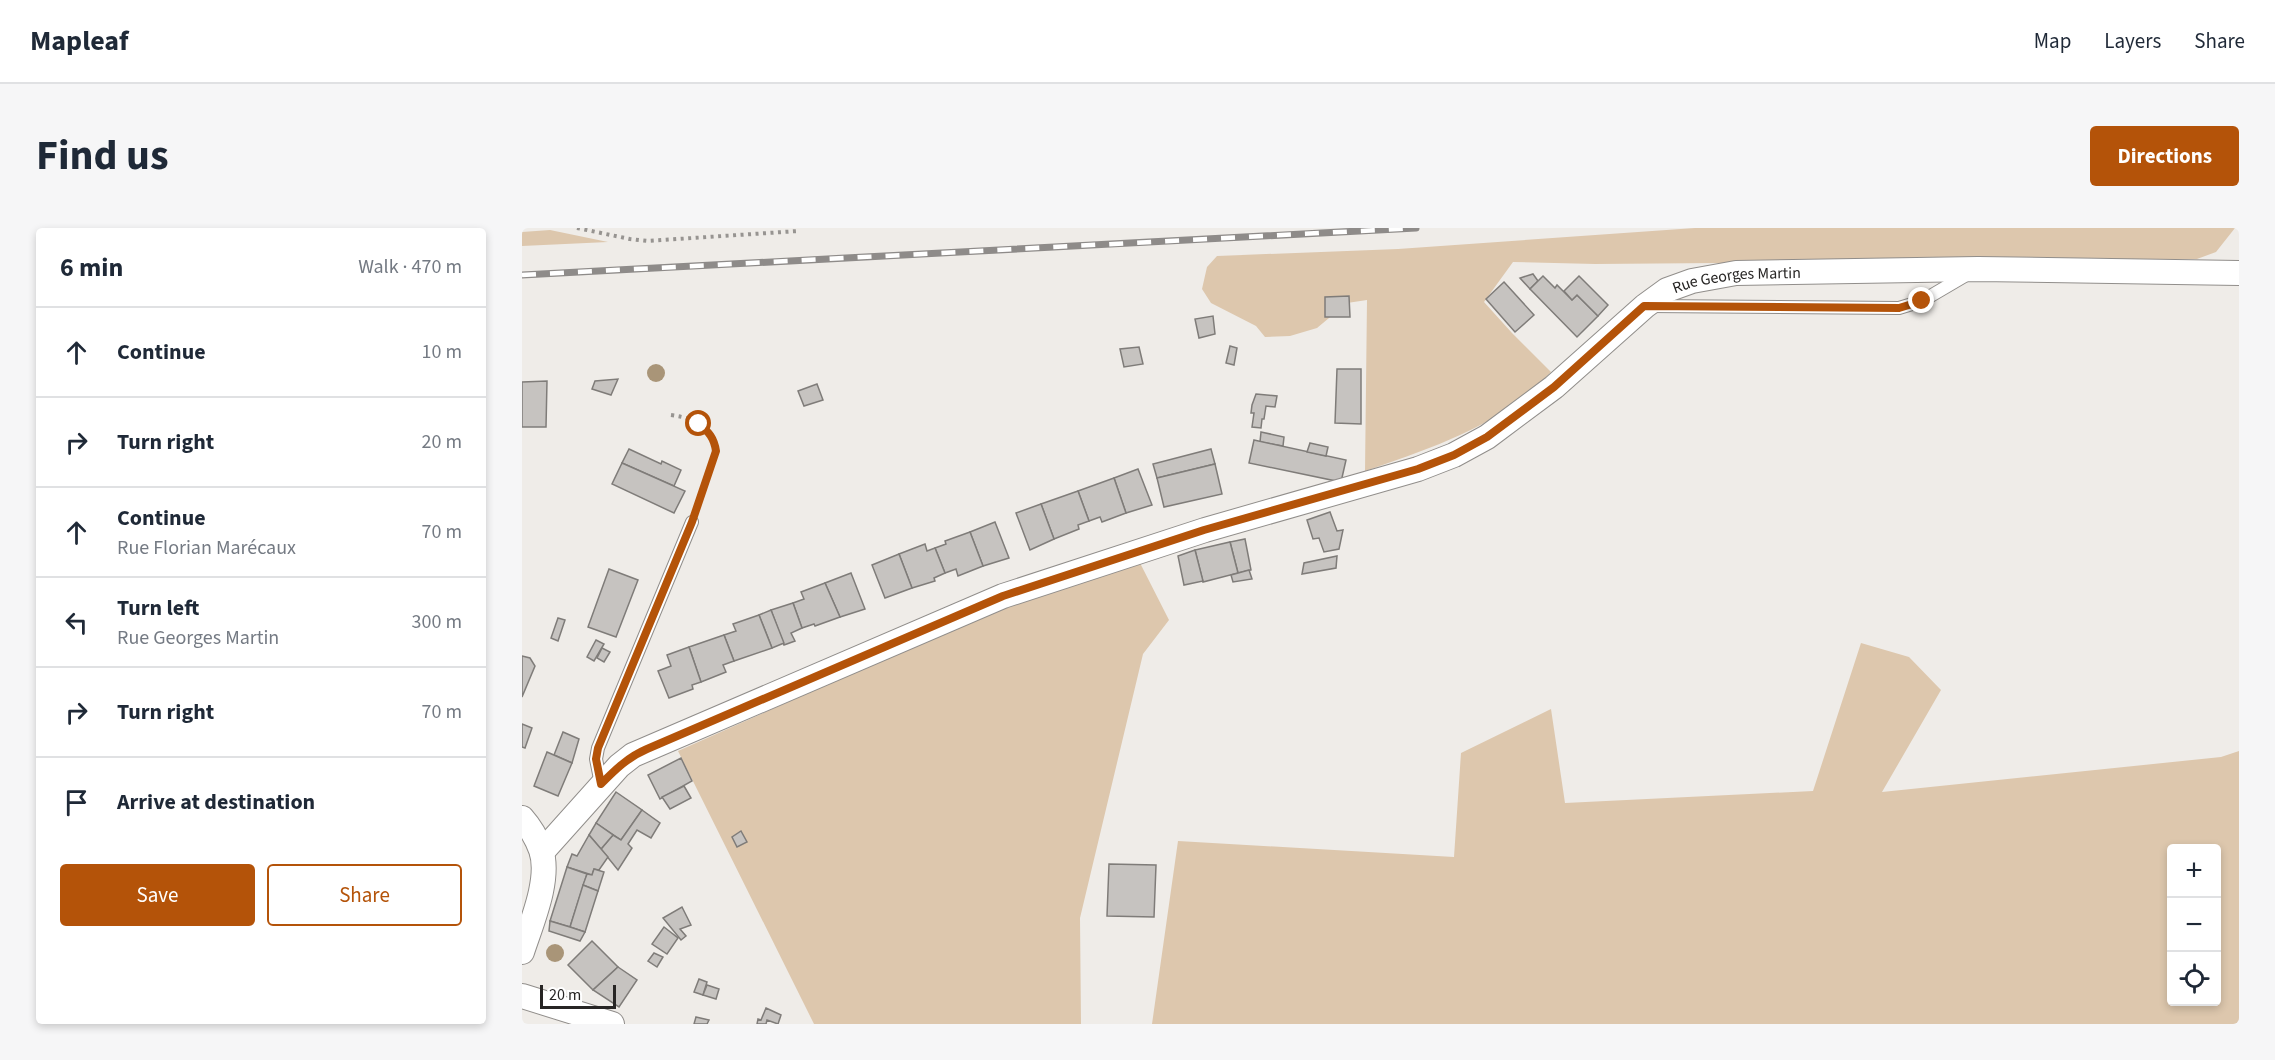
<!DOCTYPE html>
<html lang="en">
<head>
<meta charset="utf-8">
<style>
  body { margin:0; font-family:"Source Sans 3",sans-serif; background:#f6f6f7; color:#1f2937 }
  .controls { position:absolute; right:18px; bottom:18px; display:grid; overflow:hidden; border-radius:6px; box-shadow:0 3px 9px #0003 }
  .controls button { width:54px; height:54px; display:grid; place-items:center; padding:0; border:0; border-bottom:2px solid #e0e1e3; background:#fff; color:#1f2937; font:30px sans-serif }
  .scale { position:absolute; left:18px; bottom:15px; width:76px; box-sizing:border-box; padding-left:6px; border:3px solid #272524; border-top:0; font-size:16px; line-height:21px; white-space:nowrap; color:#272524; -webkit-text-stroke:4px #fff; paint-order:stroke }
  .stop { position:absolute; width:18px; height:18px; margin:-14px; border:4px solid #b45309; border-radius:50%; background:#fff }
  .stop.end { background:#b45309; border-color:#fff; box-shadow:0 2px 6px #0008 }
  .list { margin:0; padding:0; list-style:none }
  h2 { display:flex; justify-content:space-between; align-items:center; height:78px; margin:0; padding:0 24px; font-size:26px }
  h2 small { font-size:20px; font-weight:400; color:#747a83 }
  .list li { display:grid; grid-template-columns:39px 1fr auto; gap:18px; align-items:center; box-sizing:border-box; height:90px; padding:0 24px; border-top:2px solid #e0e1e3 }
  .list b { display:block; font-size:22px; white-space:nowrap }
  .list p { margin:0; font-size:20px; white-space:nowrap; color:#747a83 }
  .list em { font-size:20px; font-style:normal; color:#747a83 }
  .actions { display:flex; gap:12px; padding:18px 24px }
  .actions a { flex:1; padding:14px 0; border:2px solid #b45309; border-radius:6px; text-align:center; font-size:21px; color:#b45309 }
  .actions .main { background:#b45309; color:#fff }
  .icon { flex:none; width:33px; height:33px; fill:none; stroke:currentColor; stroke-width:2; stroke-linecap:round; stroke-linejoin:round }
  .map { position:relative; flex:none; width:1717px; height:796px; overflow:hidden; border-radius:6px }
  header { display:flex; align-items:center; gap:36px; box-sizing:border-box; height:84px; padding:0 30px; background:#fff; border-bottom:2px solid #e0e1e3 }
  header strong { font-size:28px }
  nav { display:flex; gap:33px; margin-inline-start:auto; font-size:21px }
  .intro { display:flex; align-items:center; justify-content:space-between; box-sizing:border-box; height:144px; padding:0 36px }
  h1 { margin:0; font-size:42px }
  .button { padding:15px 27px; border-radius:6px; background:#b45309; color:#fff; font-size:21px; font-weight:700 }
  main { display:flex; gap:36px; padding:0 36px }
  aside { flex:1; background:#fff; border-radius:6px; box-shadow:0 3px 9px #0003 }
  .map>svg:first-child { display:block }
  .green { fill:#ddc7ad; fill-rule:evenodd }
  .building { fill:#c6c3c0; stroke:#7f7c79; stroke-width:1.5 }
  .lines { fill:none; stroke-linecap:round; stroke-linejoin:round }
  .service-casing { stroke:#918e8b; stroke-width:14 }
  .minor-casing { stroke:#918e8b; stroke-width:26 }
  .path { stroke:#979491; stroke-width:4; stroke-dasharray:3 4.5; stroke-linecap:butt }
  .service { stroke:#fff; stroke-width:12 }
  .minor { stroke:#fff; stroke-width:24 }
  .rail-casing { stroke:#8e8b89; stroke-width:7 }
  .rail { stroke:#fff; stroke-width:4.5; stroke-dasharray:14; stroke-linecap:butt }
  .tree { fill:#a99578 }
  .route { stroke:#b45309; stroke-width:8 }
  .labels { text-anchor:middle; stroke-width:4.5; stroke-linejoin:round; paint-order:stroke }
  .street-label { font-size:16px; fill:#272524; stroke:#fff }
</style>
</head>
<body>
<header>
<strong>Mapleaf</strong>
<nav><a>Map</a><a>Layers</a><a>Share</a></nav>
</header>
<div class="intro"><h1>Find us</h1><a class="button">Directions</a></div>
<main>
<aside>
<h2>6 min<small>Walk · 470 m</small></h2>
<ul class="list">
<li><svg class="icon" aria-label="ahead" viewBox="0 0 24 24"><path d="M12 20V5M6 11l6-6 6 6"/></svg><div><b>Continue</b></div><em>10 m</em></li>
<li><svg class="icon" aria-label="right" viewBox="0 0 24 24"><path d="M7 20v-9h11M14 6l5 5-5 5"/></svg><div><b>Turn right</b></div><em>20 m</em></li>
<li><svg class="icon" aria-label="ahead" viewBox="0 0 24 24"><path d="M12 20V5M6 11l6-6 6 6"/></svg><div><b>Continue</b><p>Rue Florian Marécaux</p></div><em>70 m</em></li>
<li><svg class="icon" aria-label="left" viewBox="0 0 24 24"><path d="M17 20v-9H6M10 6l-5 5 5 5"/></svg><div><b>Turn left</b><p>Rue Georges Martin</p></div><em>300 m</em></li>
<li><svg class="icon" aria-label="right" viewBox="0 0 24 24"><path d="M7 20v-9h11M14 6l5 5-5 5"/></svg><div><b>Turn right</b></div><em>70 m</em></li>
<li><svg class="icon" aria-label="arrive" viewBox="0 0 24 24"><path d="M6 21V4h12l-3 4 3 4H6"/></svg><div><b>Arrive at destination</b></div></li>
</ul>
<div class="actions"><a class="main">Save</a><a>Share</a></div>
</aside>
<div class="map">
<svg width="1717" height="796" viewBox="0 0 1717 796">
  <rect width="100%" height="100%" fill="#efece8"/>
  <g class="green">
    <path d="M 1173,0 L 1713,0 L 1694,24 L 1675,31 L 1073,36 L 991,34 L 962,74 L 990,105 L 1029,144 C 980,197 910,220 843,243 L 845,72 L 825,75 L 795,100 L 768,108 L 743,109 L 734,98 L 689,75 L 680,61 L 685,39 L 695,28 L 876,21 Z"/>
    <polygon points="28,2 86,14 0,18 0,4"/>
    <polygon points="618,335 647,392 621,426 558,690 559,796 292,796 156,523 477,380"/>
    <path d="M 1339,415 L 1387,429 L 1419,462 L 1360,564 L 1699,529 L 1717,523 L 1717,796 L 630,796 L 656,613 L 932,629 L 939,525 L 1029,481 L 1043,575 L 1291,563 ZM 1650,620 L 1694,620 L 1694,774 L 1650,774 Z"/>
  </g>
  <g class="building">
    <polygon points="1011,46 1016,53 1008,61 998,50"/>
    <polygon points="1021,48 1033,60 1035,57 1050,72 1055,67 1076,88 1055,109 1008,61"/>
    <polygon points="1057,48 1086,77 1076,88 1055,67 1050,72 1042,63"/>
    <polygon points="982,54 1012,87 993,104 964,71"/>
    <polygon points="827,68 828,89 803,89 803,69"/>
    <polygon points="691,88 693,106 677,110 673,91"/>
    <polygon points="708,118 715,120 712,137 704,135"/>
    <polygon points="617,119 621,136 602,139 598,121"/>
    <polygon points="815,141 839,141 839,196 813,195"/>
    <polygon points="96,151 89,167 70,161 73,153"/>
    <polygon points="25,153 24,199 0,199 0,154"/>
    <polygon points="295,156 301,172 282,178 276,163"/>
    <polygon points="734,166 755,168 753,179 744,178 742,191 740,191 739,200 730,199 732,185 729,185 730,177"/>
    <polygon points="739,204 762,209 761,218 738,214"/>
    <polygon points="732,212 824,232 819,254 727,235"/>
    <polygon points="788,215 806,219 804,228 785,224"/>
    <polygon points="107,221 139,236 140,233 159,242 152,258 100,235"/>
    <polygon points="689,221 693,236 635,250 631,236"/>
    <polygon points="100,235 163,263 152,285 90,256"/>
    <polygon points="693,236 700,266 642,279 635,250"/>
    <polygon points="616,241 630,277 604,285 592,250"/>
    <polygon points="592,250 604,285 580,294 578,289 567,293 556,263"/>
    <polygon points="556,263 567,293 556,297 557,301 532,311 519,276"/>
    <polygon points="519,276 532,311 508,322 494,285"/>
    <polygon points="808,284 815,303 821,302 817,321 802,324 797,310 791,311 785,292"/>
    <polygon points="473,294 487,330 461,338 448,304"/>
    <polygon points="448,304 461,338 436,348 434,341 423,345 413,320 424,316 423,313"/>
    <polygon points="723,311 729,342 716,345 708,314"/>
    <polygon points="708,314 716,345 681,354 673,322"/>
    <polygon points="403,316 405,323 413,320 423,345 412,350 413,353 390,360 377,326"/>
    <polygon points="673,322 681,353 662,357 656,328"/>
    <polygon points="377,326 390,360 363,370 350,337"/>
    <polygon points="815,328 814,340 780,346 782,335"/>
    <polygon points="87,341 116,352 94,409 66,399"/>
    <polygon points="727,342 730,351 711,354 709,347"/>
    <polygon points="329,345 343,381 318,389 303,355"/>
    <polygon points="303,355 318,389 293,398 292,396 280,400 271,375 282,371 279,364"/>
    <polygon points="271,375 280,400 269,405 273,413 262,417 249,382"/>
    <polygon points="249,382 262,415 250,420 237,387"/>
    <polygon points="237,387 250,420 212,433 202,407 214,403 211,396"/>
    <polygon points="36,390 43,392 36,413 29,410"/>
    <polygon points="202,407 212,433 201,437 204,444 179,454 167,419"/>
    <polygon points="74,412 82,416 72,433 65,429"/>
    <polygon points="167,419 179,454 170,457 171,461 147,470 136,443 149,438 145,427"/>
    <polygon points="80,420 88,424 82,434 75,430"/>
    <polygon points="0,428 8,430 13,438 0,469"/>
    <polygon points="0,496 10,500 3,520 0,519"/>
    <polygon points="41,504 57,511 50,535 32,527"/>
    <polygon points="25,524 50,535 36,568 12,558"/>
    <polygon points="159,530 170,553 138,571 126,547"/>
    <polygon points="162,558 169,570 148,581 140,569"/>
    <polygon points="94,564 120,582 99,612 74,595"/>
    <polygon points="120,582 138,595 129,610 115,602 106,616 110,620 96,642 79,621 91,607 99,612"/>
    <polygon points="74,595 91,607 79,621 67,607"/>
    <polygon points="219,603 225,614 215,619 210,609"/>
    <polygon points="67,607 86,629 77,642 72,641 70,647 45,639 50,626 55,628"/>
    <polygon points="587,636 634,637 632,689 585,688"/>
    <polygon points="45,639 65,646 48,699 28,693"/>
    <polygon points="72,641 82,644 76,663 61,657 65,646 70,647"/>
    <polygon points="61,657 76,663 63,704 48,699"/>
    <polygon points="160,679 169,697 158,701 164,708 159,712 141,690"/>
    <polygon points="28,693 48,699 63,704 58,713 27,703"/>
    <polygon points="142,699 156,710 145,726 130,716"/>
    <polygon points="70,713 96,739 71,762 46,737"/>
    <polygon points="132,725 141,729 135,739 126,733"/>
    <polygon points="96,739 115,752 97,779 71,762"/>
    <polygon points="177,751 185,754 181,767 172,764"/>
    <polygon points="185,757 197,761 194,771 181,767"/>
    <polygon points="244,780 259,787 256,796 245,792 244,796 235,796 236,791 239,792"/>
    <polygon points="174,789 187,792 185,796 172,796"/>
  </g>
  <g class="lines">
    <g class="service-casing">
      <g id="service">
        <polyline points="1127,78 1377,80 1400,73 1446,46"/>
        <polyline points="79,556 74,531 76,520 170,294"/>
      </g>
    </g>
    <g class="minor-casing">
      <g id="minor">
        <path d="M 0,590 C 8,599 15,611 19,622 C 29,651 9,696 0,724"/>
        <path id="s1" d="M 20,624 L 97,538 L 111,527 L 125,521 L 481,368 L 683,302 L 896,241 L 932,227 L 965,209 L 1032,159 L 1123,78 L 1145,62 L 1170,53 L 1214,45 L 1456,41 L 1717,45"/>
        <polyline points="0,768 90,796"/>
      </g>
    </g>
    <g class="path">
      <polyline points="55,0 108,11 126,13 276,3"/>
      <path d="M 149,187 C 215,196 189,236 175,279"/>
    </g>
    <use href="#service" class="service"/>
    <use href="#minor" class="minor"/>
    <g class="rail-casing">
      <polyline id="rail" points="0,47 894,0"/>
    </g>
    <use href="#rail" class="rail"/>
  </g>
  <g class="tree">
    <circle cx="134" cy="145" r="9"/>
    <circle cx="33" cy="725" r="9"/>
  </g>
  <g class="lines">
    <path class="route" d="M 177,196 C 187,204 192,210 194,223 L 170,294 L 76,520 L 74,531 L 79,556 C 93,542 106,529 125,521 L 481,368 L 682,302 L 896,241 L 932,227 L 965,209 L 1032,159 L 1122,78 L 1377,80 L 1400,73"/>
  </g>
  <g class="labels">
    <g class="street-label">
      <text dy="6" stroke="none"><textPath href="#s1" startOffset="1350">Rue Georges Martin</textPath></text>
    </g>
  </g>
</svg>
<div class="controls">
<button>+</button>
<button>−</button>
<button><svg class="icon" aria-label="locate" viewBox="0 0 24 24"><circle cx="12" cy="12" r="6"/><path d="M12 2v4M12 18v4M2 12h4M18 12h4"/></svg></button>
</div>
<div class="scale">20 m</div>
<div class="stop" style="left:177px;top:196px"></div>
<div class="stop end" style="left:1400px;top:73px"></div>
</div>
</main>
</body>
</html>
